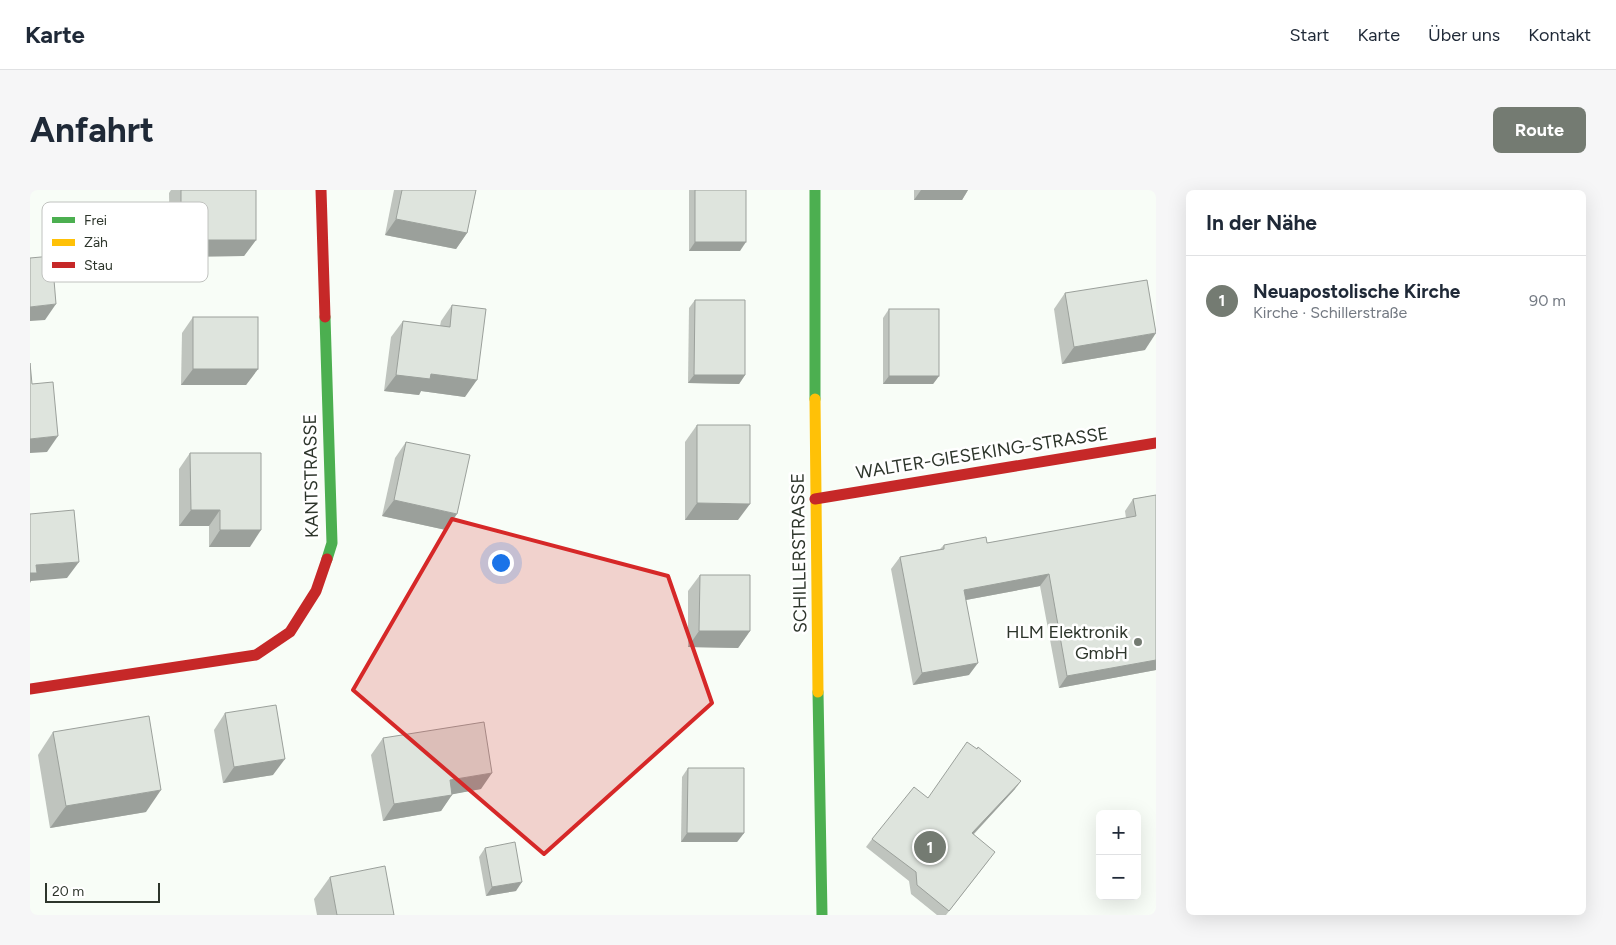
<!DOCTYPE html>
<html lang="de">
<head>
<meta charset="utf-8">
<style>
  body { margin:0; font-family:Figtree,sans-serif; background:#f6f6f7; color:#1f2937 }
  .controls { position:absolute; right:15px; bottom:15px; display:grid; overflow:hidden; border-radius:8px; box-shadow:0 5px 20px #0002 }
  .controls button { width:45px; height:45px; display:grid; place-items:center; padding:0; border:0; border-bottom:1px solid #e0e1e3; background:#fff; color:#1f2937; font:25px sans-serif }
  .scale { position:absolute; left:15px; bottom:12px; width:115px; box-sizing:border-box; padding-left:5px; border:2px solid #2d352b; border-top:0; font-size:14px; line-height:18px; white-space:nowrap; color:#2d352b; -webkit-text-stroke:4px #fff; paint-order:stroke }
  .you { position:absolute; left:470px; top:372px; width:18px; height:18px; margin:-12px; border:4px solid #fff; border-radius:50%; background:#1a73e8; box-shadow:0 0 0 8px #1a73e833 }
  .badge { display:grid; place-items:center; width:32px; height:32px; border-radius:50%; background:#747b72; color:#fff; font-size:16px; font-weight:700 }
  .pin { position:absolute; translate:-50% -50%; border:2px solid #fff; box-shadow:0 1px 5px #0006 }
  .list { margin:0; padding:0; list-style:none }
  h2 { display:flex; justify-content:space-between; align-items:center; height:65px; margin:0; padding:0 20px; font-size:21px }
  h2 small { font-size:16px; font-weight:400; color:#747a83 }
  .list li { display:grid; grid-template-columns:32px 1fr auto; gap:15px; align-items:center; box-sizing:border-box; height:90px; padding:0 20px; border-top:1px solid #e0e1e3 }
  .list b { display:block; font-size:19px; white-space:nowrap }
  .list p { margin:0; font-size:16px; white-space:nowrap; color:#747a83 }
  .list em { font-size:16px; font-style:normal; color:#747a83 }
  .map { position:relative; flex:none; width:1126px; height:725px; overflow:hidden; border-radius:8px }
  header { display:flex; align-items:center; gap:30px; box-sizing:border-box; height:70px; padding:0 25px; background:#fff; border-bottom:1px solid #e0e1e3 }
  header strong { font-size:24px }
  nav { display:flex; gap:28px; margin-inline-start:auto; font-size:18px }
  .intro { display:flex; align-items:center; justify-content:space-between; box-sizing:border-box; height:120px; padding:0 30px }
  h1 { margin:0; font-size:35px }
  .button { padding:12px 22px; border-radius:8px; background:#747b72; color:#fff; font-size:18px; font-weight:700 }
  main { display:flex; gap:30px; padding:0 30px }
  aside { flex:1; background:#fff; border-radius:8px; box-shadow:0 5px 20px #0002 }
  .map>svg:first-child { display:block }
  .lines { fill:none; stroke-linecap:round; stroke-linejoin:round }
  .fast { stroke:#4caf50; stroke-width:11 }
  .slow { stroke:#ffc107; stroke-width:11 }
  .jam { stroke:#c62828; stroke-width:11 }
  .wall { fill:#bfc4be }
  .shaded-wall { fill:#9ba09b }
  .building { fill:#dee4dd; stroke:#9ba09b }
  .marked { fill:#d62828; fill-opacity:0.2; stroke:#d62828; stroke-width:4; stroke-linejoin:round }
  .poi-dot { fill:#747b72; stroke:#fff; stroke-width:2 }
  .labels { text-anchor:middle; stroke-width:5; stroke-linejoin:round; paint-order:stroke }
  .street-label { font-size:18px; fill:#2d352b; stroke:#fff }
  .poi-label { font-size:18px; fill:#2d352b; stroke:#fff; text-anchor:end }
  .key { fill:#fff; stroke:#c0c2bf; stroke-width:1 }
  .key-label { font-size:14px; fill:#2d352b }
</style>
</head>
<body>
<header>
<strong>Karte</strong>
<nav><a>Start</a><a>Karte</a><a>Über uns</a><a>Kontakt</a></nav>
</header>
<div class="intro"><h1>Anfahrt</h1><a class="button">Route</a></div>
<main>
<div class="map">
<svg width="1126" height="725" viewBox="0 0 1126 725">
  <rect width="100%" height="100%" fill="#f8fdf7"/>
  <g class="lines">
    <g class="fast">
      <polyline points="785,0 785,209"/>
      <polyline points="295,127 302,353 297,369"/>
      <polyline points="788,502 792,725"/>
    </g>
    <polyline class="slow" points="785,209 788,502"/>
    <g class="jam">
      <polyline points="291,0 295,127"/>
      <polyline points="785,309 1126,253"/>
      <polyline points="0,499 226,465 260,442 286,401 297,369"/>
    </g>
  </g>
  <g class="wall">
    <polygon points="141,0 226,0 226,50 214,66 140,67 139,3"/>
    <polygon points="364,0 446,0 437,43 426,59 355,45"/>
    <polygon points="659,0 716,0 710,61 659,61"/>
    <polygon points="884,0 938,0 932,10 884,10"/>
    <polygon points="1035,103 1115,160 1032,174 1024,119"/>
    <polygon points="665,110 715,185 709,194 658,193 659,118"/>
    <polygon points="422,115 435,207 391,201 389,205 354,201 361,147 373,131 410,136 411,131"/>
    <polygon points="859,119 909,186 903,194 853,194 853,128"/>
    <polygon points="163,127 228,179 216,195 151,195 152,143"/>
    <polygon points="667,235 708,330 655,330 655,252"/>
    <polygon points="376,252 416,340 352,326 365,268"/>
    <polygon points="160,263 220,357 179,357 179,336 149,336 149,279"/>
    <polygon points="1126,305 1126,480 1029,498 1010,396 936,410 939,485 883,495 861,379 870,367 910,359 914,355 957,353 1096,328 1095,321 1103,309"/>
    <polygon points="670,385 720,441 708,458 658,457 658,401"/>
    <polygon points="195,523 243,585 193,593 184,540"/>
    <polygon points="23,542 116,622 20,638 8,565"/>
    <polygon points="353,548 451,599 422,604 411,621 353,631 341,565"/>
    <polygon points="658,578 714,643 707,652 651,652 652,587"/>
    <polygon points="985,599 944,644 959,670 916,725 907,725 881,704 879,691 836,657 842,649 898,608"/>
    <polygon points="455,658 486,701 456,706 449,667"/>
    <polygon points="300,687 364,725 287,725 284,709"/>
  </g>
  <g class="shaded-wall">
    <polygon points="891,0 938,0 932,10 884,10"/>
    <polygon points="366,29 437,43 426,59 355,45"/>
    <polygon points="151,50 226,50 214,66 140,67"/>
    <polygon points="665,52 716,52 710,61 659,61"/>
    <polygon points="26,114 15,130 0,131 0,117"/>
    <polygon points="1126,143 1115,160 1032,174 1044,157"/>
    <polygon points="163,179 228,179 216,195 151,195"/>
    <polygon points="401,184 447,190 435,207 391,201 389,205 354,201 366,185"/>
    <polygon points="664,185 715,185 709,194 658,193"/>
    <polygon points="859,186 909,186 903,194 853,194"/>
    <polygon points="28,246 17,262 0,263 0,249"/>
    <polygon points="364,310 427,324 416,340 352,326"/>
    <polygon points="667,313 720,314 708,330 655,330"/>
    <polygon points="161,320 190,320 179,336 149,336"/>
    <polygon points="190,340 231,340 220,357 179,357"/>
    <polygon points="49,372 37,388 1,391 0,393 0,383 6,375"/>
    <polygon points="1019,384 1010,396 925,412 934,400"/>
    <polygon points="669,441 720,441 708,458 658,457"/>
    <polygon points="1126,470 1126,480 1029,498 1037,486"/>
    <polygon points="948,473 939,485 883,495 892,483"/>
    <polygon points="255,569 243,585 193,593 204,577"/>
    <polygon points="462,583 451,599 408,607 420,590"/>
    <polygon points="991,591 985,599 936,652 942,643"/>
    <polygon points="131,600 116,622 20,638 36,616"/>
    <polygon points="422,605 411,621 353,631 364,614"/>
    <polygon points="657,643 714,643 707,652 651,652"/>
    <polygon points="492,692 486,701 456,706 462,697"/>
  </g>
  <g class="building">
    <rect x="151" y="0" width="75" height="50"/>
    <polygon points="372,0 446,0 437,43 366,29"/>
    <rect x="665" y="0" width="51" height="52"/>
    <polygon points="22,66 26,114 0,117 0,68"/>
    <polygon points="1117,90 1126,143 1044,157 1035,103"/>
    <polygon points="665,110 715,110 715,185 664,185"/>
    <polygon points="422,115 456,119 447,190 401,184 400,189 366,185 373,131 420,137"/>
    <rect x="859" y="119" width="50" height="67"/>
    <rect x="163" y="127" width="65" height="52"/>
    <polygon points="0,173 2,194 23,192 28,246 0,249"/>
    <polygon points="667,235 720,235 720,314 667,313"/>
    <polygon points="376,252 440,265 427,324 364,310"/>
    <polygon points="160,263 231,263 231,340 190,340 190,320 161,320"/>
    <polygon points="1126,305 1126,470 1037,486 1019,384 934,400 948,473 892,483 870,367 914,359 914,355 956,347 957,353 1106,326 1103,309"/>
    <polygon points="44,320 49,372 6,375 7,383 0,383 0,324"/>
    <polygon points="670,385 720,385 720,441 669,441"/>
    <polygon points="246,515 255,569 204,577 195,523"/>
    <polygon points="119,526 131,600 36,616 23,542"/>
    <polygon points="454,532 462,583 420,590 422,605 364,614 353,548"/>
    <polygon points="937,552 947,559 948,557 991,591 942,643 965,662 919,721 887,695 886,682 842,649 884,597 898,608"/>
    <polygon points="658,578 714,578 714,643 657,643"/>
    <polygon points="485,652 492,692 462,697 455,658"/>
    <polygon points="355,676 364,725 307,725 300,687"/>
  </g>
  <path class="marked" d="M 422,329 L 638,386 L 682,513 L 514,664 L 323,500 Z"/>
  <circle class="poi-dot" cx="1108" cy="452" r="5"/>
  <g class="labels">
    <g class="street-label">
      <text transform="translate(952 263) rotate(-9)" y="6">WALTER-GIESEKING-STRASSE</text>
      <text transform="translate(281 286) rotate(-91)" y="6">KANTSTRASSE</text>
      <text transform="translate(769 363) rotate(-91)" y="6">SCHILLERSTRASSE</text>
    </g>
    <g class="poi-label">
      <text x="1098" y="448">HLM Elektronik<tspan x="1098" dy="21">GmbH</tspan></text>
    </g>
  </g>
  <rect x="12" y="12" width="166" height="80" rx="8" class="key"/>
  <rect x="22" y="27" width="23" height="6" fill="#4caf50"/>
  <rect x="22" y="49" width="23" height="7" fill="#ffc107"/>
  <rect x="22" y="72" width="23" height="6" fill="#c62828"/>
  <g class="key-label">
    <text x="54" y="35">Frei</text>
    <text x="54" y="57">Zäh</text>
    <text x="54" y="80">Stau</text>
  </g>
</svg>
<div class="controls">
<button>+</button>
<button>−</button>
</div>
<div class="scale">20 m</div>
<div class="you"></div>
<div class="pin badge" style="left:900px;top:657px">1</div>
</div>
<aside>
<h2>In der Nähe<small></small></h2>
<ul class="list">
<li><span class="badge">1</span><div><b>Neuapostolische Kirche</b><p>Kirche · Schillerstraße</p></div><em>90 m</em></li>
</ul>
</aside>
</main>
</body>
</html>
